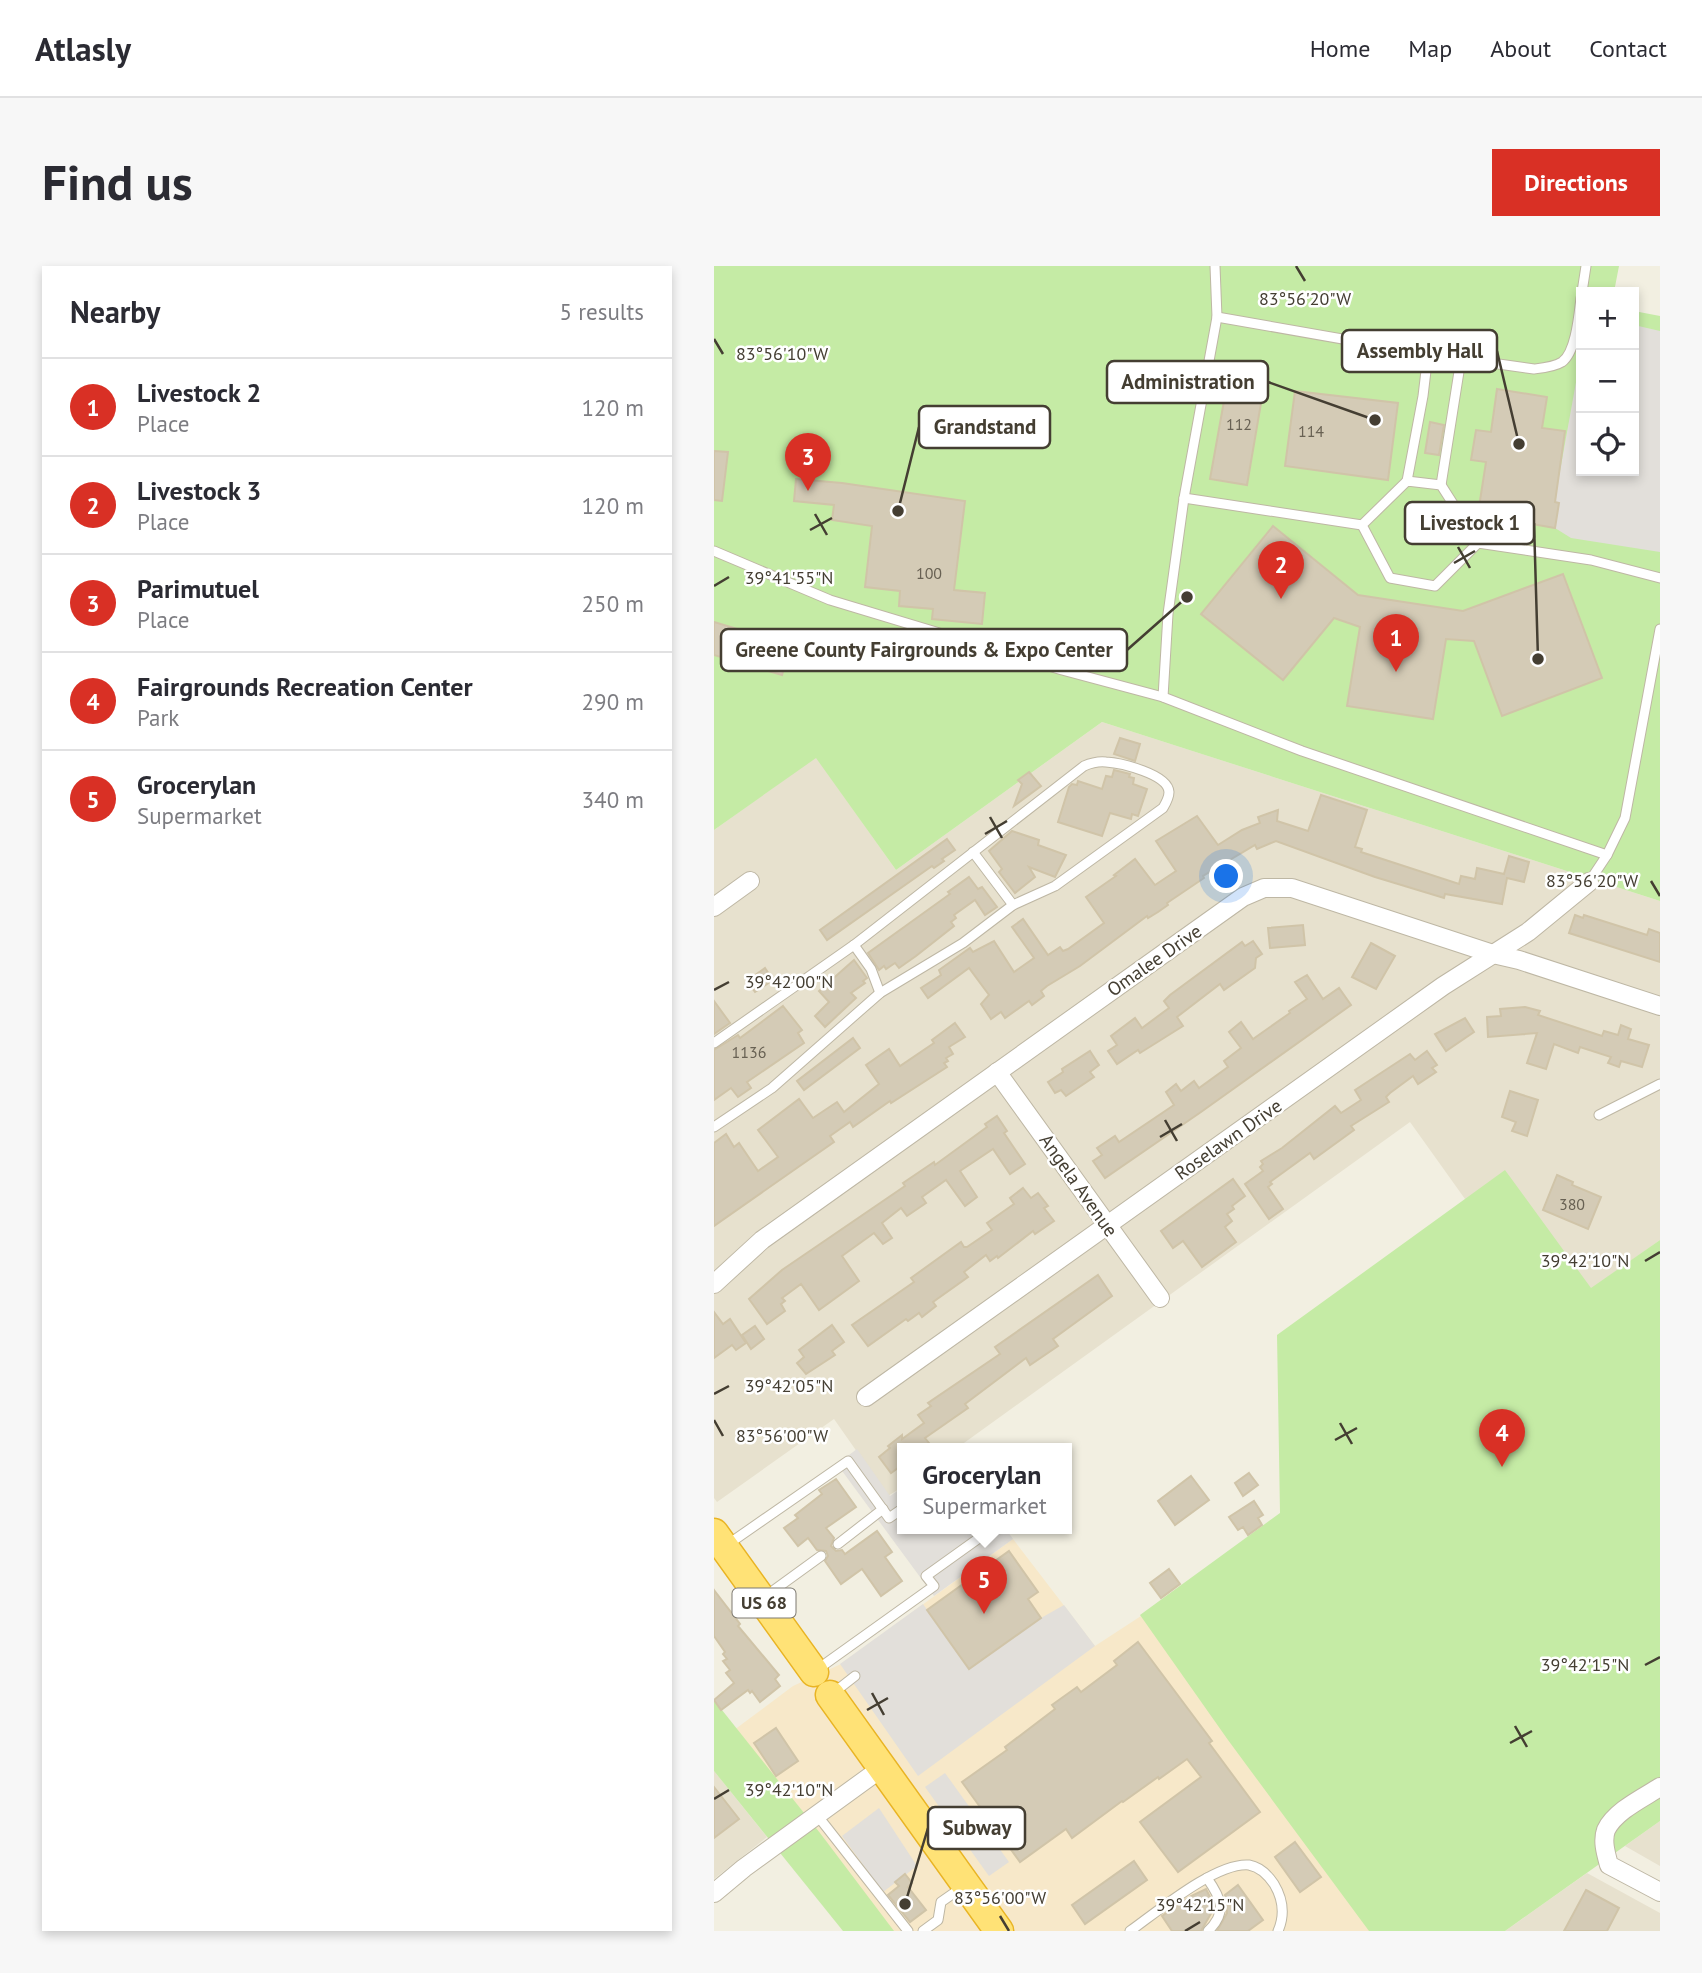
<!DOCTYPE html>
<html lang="en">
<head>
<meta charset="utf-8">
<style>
  body { margin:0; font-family:"PT Sans",sans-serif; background:#f7f7f7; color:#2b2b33 }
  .controls { position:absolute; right:21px; top:21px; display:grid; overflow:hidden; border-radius:0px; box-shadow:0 4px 10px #0003 }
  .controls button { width:63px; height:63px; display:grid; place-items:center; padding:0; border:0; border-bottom:2px solid #e1e1e2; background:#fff; color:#2b2b33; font:35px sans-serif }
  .you { position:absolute; left:513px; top:611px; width:24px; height:24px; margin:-18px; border:5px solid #fff; border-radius:50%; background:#1a73e8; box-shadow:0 0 0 10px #1a73e833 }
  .badge { display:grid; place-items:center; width:46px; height:46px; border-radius:50%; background:#d93025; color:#fff; font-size:23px; font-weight:700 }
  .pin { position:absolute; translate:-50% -58px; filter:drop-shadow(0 2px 4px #0008) }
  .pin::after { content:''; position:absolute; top:37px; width:24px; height:21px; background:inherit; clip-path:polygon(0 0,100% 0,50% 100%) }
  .popup { position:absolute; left:183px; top:1177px; width:175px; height:91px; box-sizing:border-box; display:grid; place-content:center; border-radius:0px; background:#fff; filter:drop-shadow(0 2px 5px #0005); font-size:23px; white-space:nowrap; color:#7c7c81 }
  .popup b { font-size:26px; color:#2b2b33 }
  .popup::after { content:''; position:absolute; left:50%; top:100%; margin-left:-14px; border:14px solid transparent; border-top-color:#fff }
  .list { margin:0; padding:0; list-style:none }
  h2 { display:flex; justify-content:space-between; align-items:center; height:91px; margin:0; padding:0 28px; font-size:30px }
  h2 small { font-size:23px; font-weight:400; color:#7c7c81 }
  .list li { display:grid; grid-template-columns:46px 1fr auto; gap:21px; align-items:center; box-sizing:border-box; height:98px; padding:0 28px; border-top:2px solid #e1e1e2 }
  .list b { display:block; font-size:26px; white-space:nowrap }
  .list p { margin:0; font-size:23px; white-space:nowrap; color:#7c7c81 }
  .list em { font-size:23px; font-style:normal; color:#7c7c81 }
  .icon { flex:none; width:38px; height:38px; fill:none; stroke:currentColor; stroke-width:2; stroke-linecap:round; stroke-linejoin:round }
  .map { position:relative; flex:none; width:946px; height:1665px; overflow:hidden; border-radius:0px }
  header { display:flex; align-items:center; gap:42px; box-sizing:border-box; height:98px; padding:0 35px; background:#fff; border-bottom:2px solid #e1e1e2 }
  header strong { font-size:33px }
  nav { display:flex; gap:38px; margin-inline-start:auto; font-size:24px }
  .intro { display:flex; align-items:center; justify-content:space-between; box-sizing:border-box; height:168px; padding:0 42px }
  h1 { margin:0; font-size:49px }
  .button { padding:18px 32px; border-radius:0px; background:#d93025; color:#fff; font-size:24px; font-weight:700 }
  main { display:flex; gap:42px; padding:0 42px }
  aside { flex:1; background:#fff; border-radius:0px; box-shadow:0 4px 10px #0003 }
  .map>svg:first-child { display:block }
  .residential { fill:#e7e1ce }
  .commercial { fill:#f7e8c9 }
  .green { fill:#c5eba5 }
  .parking { fill:#e2dfda }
  .building { fill:#d4cbb6; stroke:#d0c4a8; stroke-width:2 }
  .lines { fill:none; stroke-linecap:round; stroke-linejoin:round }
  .service-casing { stroke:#beb7a4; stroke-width:11 }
  .minor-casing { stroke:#beb7a4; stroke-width:20 }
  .trunk-casing { stroke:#e9b424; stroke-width:31 }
  .service { stroke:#fff; stroke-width:9 }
  .minor { stroke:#fff; stroke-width:18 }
  .trunk { stroke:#ffe276; stroke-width:28 }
  .ticks { fill:none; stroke:#443e32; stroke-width:2.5 }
  .labels { text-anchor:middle; stroke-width:5; stroke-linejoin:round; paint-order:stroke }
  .number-label { font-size:16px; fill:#686153 }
  .shield { fill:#fff; stroke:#7c7870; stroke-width:2 }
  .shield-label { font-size:18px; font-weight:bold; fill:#443e32 }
  .street-label { font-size:19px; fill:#443e32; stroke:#fff }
  .ticks-label { font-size:18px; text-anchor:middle; fill:#443e32; stroke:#fff; stroke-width:5; stroke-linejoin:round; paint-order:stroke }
  .leader { fill:none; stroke:#443e32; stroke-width:2.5 }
  .callout-dot { fill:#443e32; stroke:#fff; stroke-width:2.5 }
  .callout { fill:#fff; stroke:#443e32; stroke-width:2.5 }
  .callout-label { font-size:21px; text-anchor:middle; font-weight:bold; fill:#443e32 }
</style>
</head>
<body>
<header>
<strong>Atlasly</strong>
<nav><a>Home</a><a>Map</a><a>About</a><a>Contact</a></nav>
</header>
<div class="intro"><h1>Find us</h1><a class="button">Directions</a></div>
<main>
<aside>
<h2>Nearby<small>5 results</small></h2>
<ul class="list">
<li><span class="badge">1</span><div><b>Livestock 2</b><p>Place</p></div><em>120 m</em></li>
<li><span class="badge">2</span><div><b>Livestock 3</b><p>Place</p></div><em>120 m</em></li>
<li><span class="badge">3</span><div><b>Parimutuel</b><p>Place</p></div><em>250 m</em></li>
<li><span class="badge">4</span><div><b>Fairgrounds Recreation Center</b><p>Park</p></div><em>290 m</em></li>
<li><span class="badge">5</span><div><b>Grocerylan</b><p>Supermarket</p></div><em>340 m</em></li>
</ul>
</aside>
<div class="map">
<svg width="946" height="1665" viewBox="0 0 946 1665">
  <rect width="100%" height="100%" fill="#f2efe1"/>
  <g class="residential">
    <polygon points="388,456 946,635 946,974 836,1052 696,856 243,1182 188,1182 188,1221 174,1230 120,1153 3,1236 0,1232 0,564 102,491 182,604"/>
    <polygon points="0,1505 53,1571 0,1613"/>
    <polygon points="946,1555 946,1600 911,1580"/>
    <polygon points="873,1607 946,1647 946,1665 791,1665"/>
  </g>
  <polygon class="commercial" points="299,1273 381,1380 427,1350 656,1665 178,1665 12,1470 79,1420 127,1398"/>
  <g class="green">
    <polygon points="0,0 905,0 900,26 867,26 867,205 920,205 920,45 946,50 946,635 388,456 182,604 102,492 0,564"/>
    <polygon points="791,904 877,1022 946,974 946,1555 791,1665 655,1665 514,1474 426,1349 566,1247 563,1069"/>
    <polygon points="0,1434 106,1567 180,1665 129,1665 0,1505"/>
  </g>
  <g class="parking">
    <polygon points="920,59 946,65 946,286 857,272 841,262 845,237 841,236 844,216 866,94 867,205 920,205"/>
    <polygon points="143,1183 176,1230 188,1222 188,1262 291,1262 299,1273 220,1330 123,1198"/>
    <polygon points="209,1338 255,1402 327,1352 350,1339 381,1380 204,1510 126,1398"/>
    <polygon points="231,1507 295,1596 275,1610 211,1521"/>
    <polygon points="165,1542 203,1600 169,1626 128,1570"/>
  </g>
  <g class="building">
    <polygon points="517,96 553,102 533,219 496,213"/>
    <polygon points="783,123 833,131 828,162 851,165 841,236 845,237 841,262 818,258 820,249 765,241 772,196 757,194 762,164 777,166"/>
    <polygon points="581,125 684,137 674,214 571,200"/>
    <polygon points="716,156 730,159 725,189 711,187"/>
    <polygon points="0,185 14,186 8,235 0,234"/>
    <polygon points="82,213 128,217 251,235 240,324 271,327 268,358 218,353 219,343 185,340 186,325 151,321 158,260 118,254 120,239 80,235"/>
    <polygon points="559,260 644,329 749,345 849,308 888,412 788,450 760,375 732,373 719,453 633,440 646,361 620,352 569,414 487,348"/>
    <polygon points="0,356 77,379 68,409 0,389"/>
    <polygon points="406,472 426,478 421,495 400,488"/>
    <polygon points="400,504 416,508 415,511 420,512 419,518 433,523 424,550 418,548 417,553 396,547 388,570 344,556 355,521 358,518 363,519 364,515 388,523 392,510 398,511"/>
    <polygon points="315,506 327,520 300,540 308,518 304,514"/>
    <polygon points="607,529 653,544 641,581 648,583 647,586 745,618 747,610 761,613 763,602 790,608 795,590 815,596 810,616 793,612 788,638 731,628 730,632 661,611 562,575 543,583 541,579 489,610 490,612 453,637 454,639 444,646 434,652 433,650 366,700 333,720 327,725 330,730 318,739 315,735 291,752 287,746 277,753 267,738 275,729 255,702 214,732 207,722 227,709 225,704 256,682 259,686 280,675 300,706 320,692 298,661 309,653 334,689 346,681 349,685 354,683 390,657 372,631 402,610 400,609 421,593 441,619 462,605 442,575 483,550 504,579 528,564 546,557 544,551 564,544 563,555 594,565"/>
    <polygon points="298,565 325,574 324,579 352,589 341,611 315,601 321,611 301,627 285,606 288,603 275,585"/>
    <polygon points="233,573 241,584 228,593 230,595 220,602 218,600 113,674 106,664"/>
    <polygon points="255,611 264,623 268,621 283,641 271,649 261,634 240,649 242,652 237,656 240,660 202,690 185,702 181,697 172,703 170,700 165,704 154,687 236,628 234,626"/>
    <polygon points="861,649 869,652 870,649 933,669 935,663 946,667 946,696 855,667"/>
    <polygon points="589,659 591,679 556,682 554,662"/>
    <polygon points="539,675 548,688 542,692 541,702 510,724 506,718 463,751 469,760 426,787 424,784 403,798 394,785 403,779 397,770 421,752 428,762 455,742 450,735 456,729 528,676 531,680"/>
    <polygon points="657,677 681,690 662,723 638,711"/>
    <polygon points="140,694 153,712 149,715 151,717 137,727 142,732 111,761 101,750 115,736 105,725"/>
    <polygon points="51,702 59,714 41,726 33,715"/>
    <polygon points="593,709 609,733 625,722 637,739 487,846 391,912 379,895 388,889 383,882 401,870 405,876 460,839 452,826 462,818 467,825 480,815 485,822 514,801 510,795 527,782 515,766 527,756 539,773 576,747 575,745 593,733 581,716"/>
    <polygon points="0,735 16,757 0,768"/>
    <polygon points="69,740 88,764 84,767 90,777 33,816 37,822 24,831 17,822 0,834 0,784 24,769 26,772"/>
    <polygon points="811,741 826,745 824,749 888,770 890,765 904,769 907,759 917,763 914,773 935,779 928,801 907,795 905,801 894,797 897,791 866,781 864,787 840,778 832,803 813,797 823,767 774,771 773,751 787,750 786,743"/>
    <polygon points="751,752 760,766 732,785 721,768"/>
    <polygon points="241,757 251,771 235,781 239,788 232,792 234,795 230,797 233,801 177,837 176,835 139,861 136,856 116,870 120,876 0,960 0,877 12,868 20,881 25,877 44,905 64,891 44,864 85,833 99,852 123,836 130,846 165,818 152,799 175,783 186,800 220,777 218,774"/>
    <polygon points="139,772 146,782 90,824 83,815"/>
    <polygon points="376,785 385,799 376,806 380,811 352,830 347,824 341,827 334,816 349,806 348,803"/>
    <polygon points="713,785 723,799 718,802 722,806 704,818 699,810 676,827 672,831 675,836 637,860 640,864 600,893 596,887 556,916 558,918 554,921 569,943 555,953 531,918 549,905 546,901 549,898 547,895 568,882 621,840 627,847 647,834 641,824 696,788 701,794"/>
    <polygon points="796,825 824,834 813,870 798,865 802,856 788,851"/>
    <polygon points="283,850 293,865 290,867 311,898 296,908 279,883 246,905 263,931 251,940 232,914 208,931 212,937 193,950 187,942 168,957 178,972 169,978 160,967 128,990 145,1015 105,1044 87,1018 68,1032 71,1035 67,1038 71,1045 53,1058 35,1033 68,1004 191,920 189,917 220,896 221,899 273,861 271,858"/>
    <polygon points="843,909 859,916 858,919 887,931 874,963 829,944"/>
    <polygon points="519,913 531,930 518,940 520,943 513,948 518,955 511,961 522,976 488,1001 469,975 459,982 447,965"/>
    <polygon points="309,922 317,932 324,927 334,940 330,942 340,955 321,968 319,965 284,992 283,990 276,995 272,989 250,1006 254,1011 219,1036 222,1040 208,1051 205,1047 194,1055 192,1053 154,1080 138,1059 200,1016 197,1012 247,976 250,981 253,981 278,964 273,957 300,938 296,932"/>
    <polygon points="384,1009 398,1030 339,1073 344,1080 316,1099 312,1092 251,1138 254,1142 211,1172 219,1182 188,1182 188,1199 177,1207 165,1191 176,1182 174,1180 188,1169 188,1173 210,1157 204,1149 217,1140 214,1137 286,1088 281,1081"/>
    <polygon points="0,1046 9,1058 16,1053 32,1077 22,1084 18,1079 0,1092"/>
    <polygon points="118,1059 130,1076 118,1085 121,1089 92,1108 83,1097 90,1091 85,1084"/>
    <polygon points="41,1060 50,1073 37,1083 28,1069"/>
    <polygon points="535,1207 544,1219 529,1230 521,1217"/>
    <polygon points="477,1210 495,1234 461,1259 444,1235"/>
    <polygon points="122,1213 142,1241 112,1262 120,1272 117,1280 122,1285 128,1284 131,1288 163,1265 178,1286 171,1291 188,1315 167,1330 148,1303 127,1318 111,1295 114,1290 112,1285 103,1284 94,1272 84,1280 70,1262 84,1252 81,1249 108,1228 105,1224"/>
    <polygon points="540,1235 549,1249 544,1252 548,1259 534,1269 529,1261 524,1264 515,1251"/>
    <polygon points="295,1285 324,1326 314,1333 327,1352 255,1403 213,1344"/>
    <polygon points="455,1303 466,1318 447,1332 436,1317"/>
    <polygon points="0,1324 26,1358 24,1360 65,1409 61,1413 66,1420 46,1436 38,1425 36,1427 34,1424 7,1444 0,1434 20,1417 12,1407 16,1404 9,1395 13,1393 9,1388 11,1386 0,1370"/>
    <polygon points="424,1376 498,1475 495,1477 546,1546 464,1606 426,1556 487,1511 473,1493 445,1513 444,1511 409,1536 408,1535 358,1572 352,1563 306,1596 248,1516 293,1484 291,1481 341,1443 338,1439 363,1421 367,1426 403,1399 400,1395"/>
    <polygon points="62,1462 84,1495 62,1510 40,1477"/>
    <polygon points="0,1521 25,1553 0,1572"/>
    <polygon points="581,1576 607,1611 586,1626 561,1591"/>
    <polygon points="420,1595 433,1614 371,1658 358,1639"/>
    <polygon points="191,1608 198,1617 194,1621 212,1644 196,1656 174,1629 185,1620 181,1616"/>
    <polygon points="524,1619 549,1654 534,1665 503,1665 513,1647 511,1629"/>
    <polygon points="492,1623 498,1635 499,1644 487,1665 458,1665 448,1650 477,1630"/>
    <polygon points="872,1624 905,1642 893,1665 850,1665"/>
  </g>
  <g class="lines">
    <g class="service-casing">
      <g id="service">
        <polyline points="868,26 872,0"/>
        <path d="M 503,51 L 714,88 L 820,103 C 829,102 840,101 848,96 C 862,86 865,48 867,32"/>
        <polygon points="693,215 727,219 764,277 721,320 676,312 648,259"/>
        <polyline points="693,215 709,130 714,88"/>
        <polyline points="727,219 747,93"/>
        <polyline points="470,232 648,259"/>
        <polyline points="764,277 877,294 946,312"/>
        <polyline points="0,285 116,334 348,404 449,431 588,485 893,589"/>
        <polyline points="449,431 454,348 470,232 503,51 501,0"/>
        <polyline points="259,586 299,639"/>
        <polyline points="875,616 893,589 911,552 946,363"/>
        <polyline points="140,679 157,703 166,727"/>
        <path d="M 0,777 L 140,679 L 370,500 C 377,497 383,495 392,496 C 407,497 454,508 455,526 C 455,531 452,537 449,542 L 341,620 L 299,639 L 249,677 L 166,727 L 58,822 L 0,861"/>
        <polyline points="885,849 946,818"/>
        <polyline points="124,1278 169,1243"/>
        <polyline points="13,1279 134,1195 175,1252 188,1243"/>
        <polyline points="49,1332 107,1290"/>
        <polyline points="104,1403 220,1320 212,1310 279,1262"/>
        <polyline points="118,1428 141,1410"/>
        <polyline points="103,1549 194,1665"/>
        <path d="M 493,1612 C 507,1632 514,1646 494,1665"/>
        <polyline points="209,1665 224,1654 227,1636 250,1620"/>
        <path d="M 416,1665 C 443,1646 502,1596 535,1599 C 546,1601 554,1609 560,1618 C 569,1633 571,1649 564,1665"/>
      </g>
    </g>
    <g class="minor-casing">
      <g id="minor">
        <polyline points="0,641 36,615"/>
        <polyline points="283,806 446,1032"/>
        <polyline points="0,1018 48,974 529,631 550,622 578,622 779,688 805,694 946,740"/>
        <polyline points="152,1131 729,720 814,666 875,616"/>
        <path d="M 946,1521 C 929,1532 901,1545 892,1564 C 888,1575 892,1588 895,1599 L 946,1626"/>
        <polyline points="0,1627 30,1602 169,1501"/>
      </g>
    </g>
    <g class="trunk-casing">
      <g id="trunk">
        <polyline points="0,1267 100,1406"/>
        <polyline points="116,1429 285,1665"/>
      </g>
    </g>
    <use href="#service" class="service"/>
    <use href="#minor" class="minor"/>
    <use href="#trunk" class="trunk"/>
  </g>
  <path class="ticks" d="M 582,0 L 591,15M 0,73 L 9,88M 101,248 L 113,269M 96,264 L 118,252M 744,281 L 756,302M 740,297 L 761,285M 0,320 L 15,311M 276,551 L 288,572M 271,568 L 293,555M 937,615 L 946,630M 0,724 L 15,716M 451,854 L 463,875M 446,871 L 468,858M 931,995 L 946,986M 0,1128 L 15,1120M 0,1154 L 9,1170M 626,1157 L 638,1178M 621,1174 L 643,1162M 931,1399 L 946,1391M 158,1427 L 170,1449M 153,1444 L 174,1432M 801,1460 L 813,1481M 796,1477 L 818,1465M 0,1533 L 15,1524M 286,1650 L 295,1665M 471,1665 L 486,1656"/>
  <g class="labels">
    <g class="number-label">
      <text x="525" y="164">112</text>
      <text x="597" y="171">114</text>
      <text x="215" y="313">100</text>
      <text x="35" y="792">1136</text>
      <text x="858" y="944">380</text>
    </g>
    <rect class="shield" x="18.5" y="1322.5" width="63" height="29" rx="5"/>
    <g class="shield-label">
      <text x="50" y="1343">US 68</text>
    </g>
    <g class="street-label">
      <text transform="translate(440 694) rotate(-35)" y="7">Omalee Drive</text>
      <text transform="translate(514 873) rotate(-35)" y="7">Roselawn Drive</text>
      <text transform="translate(365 919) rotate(55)" y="7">Angela Avenue</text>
    </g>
  </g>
  <g class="ticks-label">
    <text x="591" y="39">83°56'20"W</text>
    <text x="68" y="94">83°56'10"W</text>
    <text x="75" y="318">39°41'55"N</text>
    <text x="878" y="621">83°56'20"W</text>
    <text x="75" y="722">39°42'00"N</text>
    <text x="871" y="1001">39°42'10"N</text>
    <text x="75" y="1126">39°42'05"N</text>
    <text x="68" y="1176">83°56'00"W</text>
    <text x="871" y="1405">39°42'15"N</text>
    <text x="75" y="1530">39°42'10"N</text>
    <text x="286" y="1638">83°56'00"W</text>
    <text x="486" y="1645">39°42'15"N</text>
  </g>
  <path class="leader" d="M805 178L783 85M661 154L554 116M184 245L205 161M824 393L820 257M473 331L413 384M191 1638L214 1562"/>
  <g class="callout-dot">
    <circle cx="805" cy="178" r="7"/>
    <circle cx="661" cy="154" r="7"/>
    <circle cx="184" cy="245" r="7"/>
    <circle cx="824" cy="393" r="7"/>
    <circle cx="473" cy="331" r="7"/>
    <circle cx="191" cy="1638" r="7"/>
  </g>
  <g class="callout">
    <rect x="628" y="64" width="155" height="42" rx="7"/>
    <rect x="393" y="95" width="161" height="42" rx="7"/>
    <rect x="205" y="140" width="131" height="42" rx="7"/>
    <rect x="691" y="236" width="129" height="42" rx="7"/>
    <rect x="7" y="363" width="406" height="42" rx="7"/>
    <rect x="214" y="1541" width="97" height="42" rx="7"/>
  </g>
  <g class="callout-label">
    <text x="706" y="92">Assembly Hall</text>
    <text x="474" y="123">Administration</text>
    <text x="271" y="168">Grandstand</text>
    <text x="756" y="264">Livestock 1</text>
    <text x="210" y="391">Greene County Fairgrounds &amp; Expo Center</text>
    <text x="263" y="1569">Subway</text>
  </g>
</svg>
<div class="controls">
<button>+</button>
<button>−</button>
<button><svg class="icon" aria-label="locate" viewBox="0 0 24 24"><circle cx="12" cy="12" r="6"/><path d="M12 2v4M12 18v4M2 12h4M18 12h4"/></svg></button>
</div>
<div class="you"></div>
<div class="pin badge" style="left:682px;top:406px">1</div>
<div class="pin badge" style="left:567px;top:333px">2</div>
<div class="pin badge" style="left:94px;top:225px">3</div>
<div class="pin badge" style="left:788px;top:1201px">4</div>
<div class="pin badge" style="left:270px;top:1348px">5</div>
<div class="popup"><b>Grocerylan</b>Supermarket</div>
</div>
</main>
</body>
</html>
